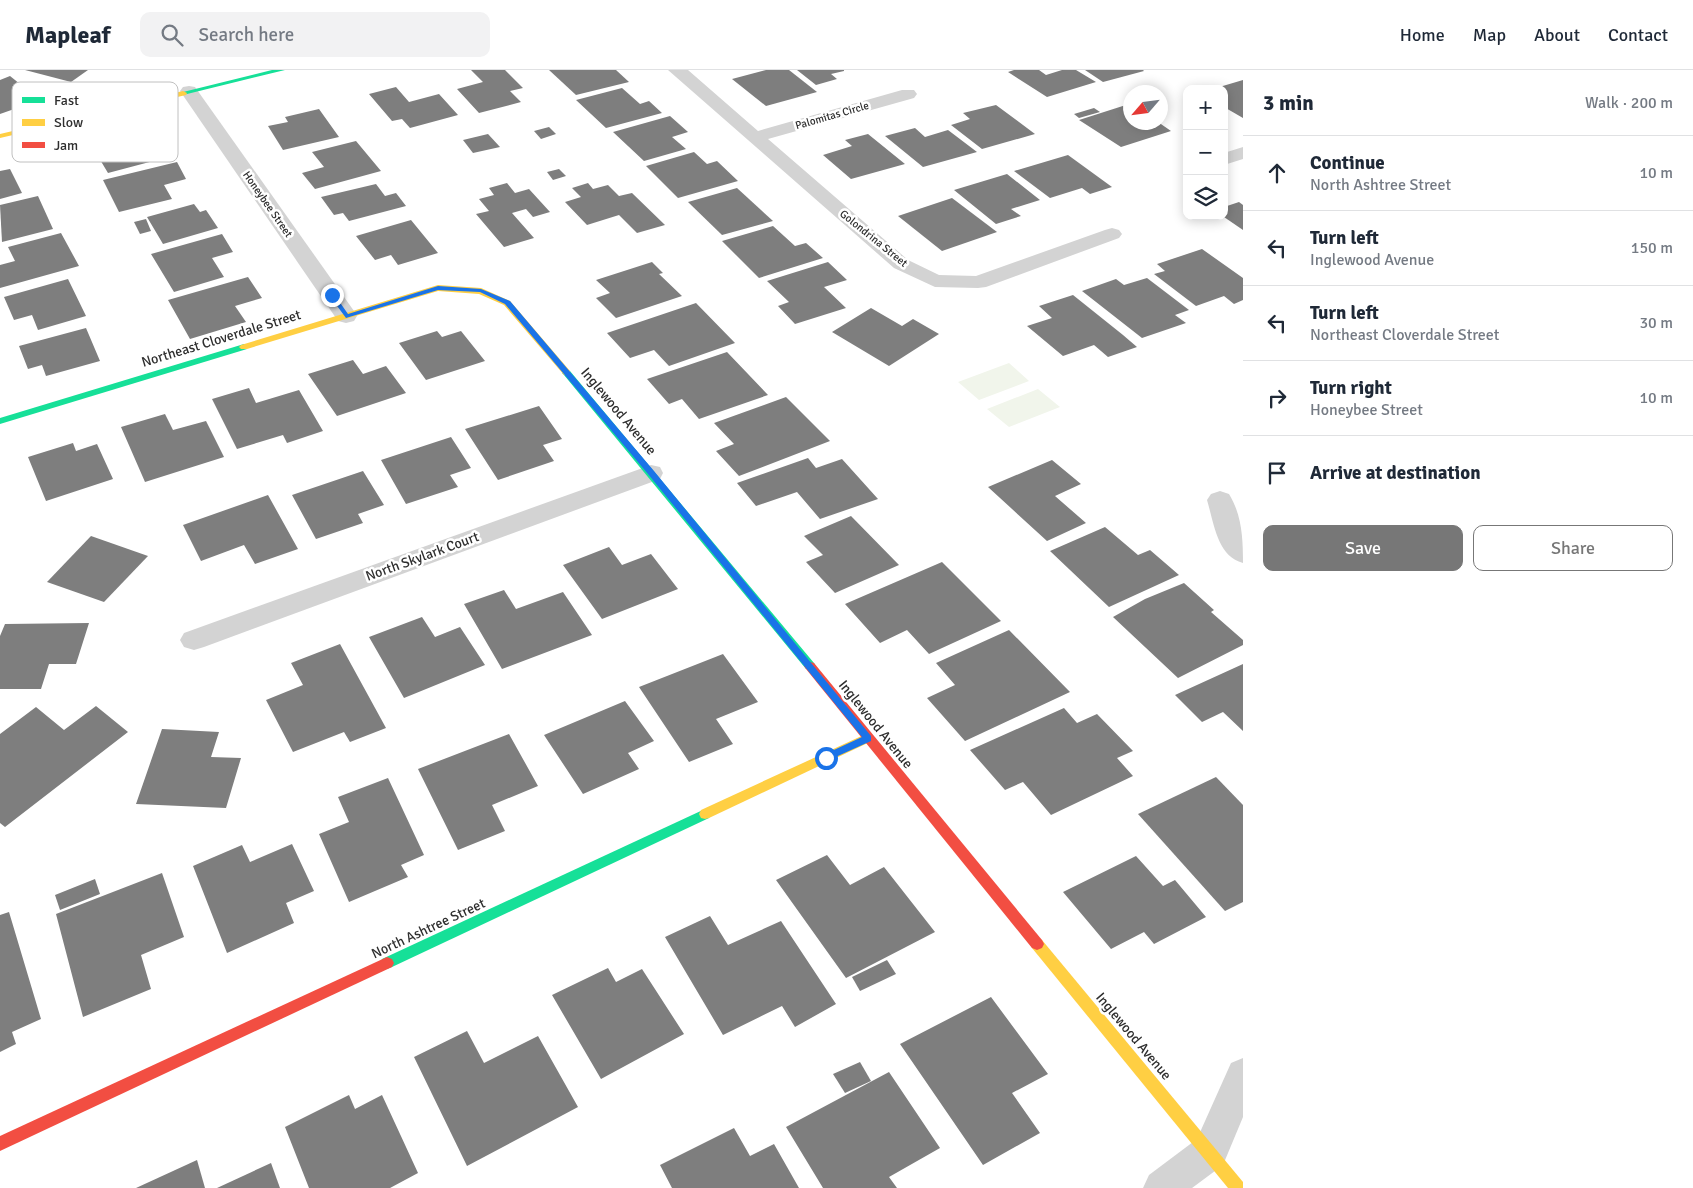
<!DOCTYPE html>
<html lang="en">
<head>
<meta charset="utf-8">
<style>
  body { margin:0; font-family:Signika,sans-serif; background:#f2f2f3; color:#1f2937 }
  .controls { position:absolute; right:15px; top:15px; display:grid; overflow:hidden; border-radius:10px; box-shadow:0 2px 12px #0003 }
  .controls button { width:45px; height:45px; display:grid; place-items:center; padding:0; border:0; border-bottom:1px solid #e0e1e3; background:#fff; color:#1f2937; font:25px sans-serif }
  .compass { position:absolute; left:1123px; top:15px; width:45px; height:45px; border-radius:50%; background:#fff; box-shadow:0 2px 12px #0003; rotate:242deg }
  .stop { position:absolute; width:15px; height:15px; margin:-11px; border:4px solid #1a73e8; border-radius:50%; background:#fff }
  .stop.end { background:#1a73e8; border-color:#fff; box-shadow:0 1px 5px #0008 }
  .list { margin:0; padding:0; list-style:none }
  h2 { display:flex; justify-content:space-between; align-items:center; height:65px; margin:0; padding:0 20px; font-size:21px }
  h2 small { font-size:16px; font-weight:400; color:#747a83 }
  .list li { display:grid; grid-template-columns:32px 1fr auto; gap:15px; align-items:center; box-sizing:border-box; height:75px; padding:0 20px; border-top:1px solid #e0e1e3 }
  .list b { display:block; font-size:19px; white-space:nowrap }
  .list p { margin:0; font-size:16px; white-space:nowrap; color:#747a83 }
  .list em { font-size:16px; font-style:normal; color:#747a83 }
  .actions { display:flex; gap:10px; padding:15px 20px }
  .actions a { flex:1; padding:11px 0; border:1px solid #777; border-radius:10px; text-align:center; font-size:18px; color:#777 }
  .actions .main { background:#777; color:#fff }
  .icon { flex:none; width:28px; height:28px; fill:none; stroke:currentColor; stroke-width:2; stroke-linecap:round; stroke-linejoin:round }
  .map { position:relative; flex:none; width:1243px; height:1118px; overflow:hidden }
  header { display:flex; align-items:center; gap:30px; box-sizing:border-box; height:70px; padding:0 25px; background:#fff; border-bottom:1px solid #e0e1e3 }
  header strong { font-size:24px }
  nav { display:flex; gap:28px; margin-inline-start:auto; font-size:18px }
  .search { width:350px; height:45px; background:#f2f2f3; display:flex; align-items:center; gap:12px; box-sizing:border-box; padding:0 18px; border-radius:10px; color:#747a83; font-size:19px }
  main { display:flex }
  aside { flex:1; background:#fff }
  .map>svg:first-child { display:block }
  .green { fill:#f1f5eb }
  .building { fill:#7e7e7e }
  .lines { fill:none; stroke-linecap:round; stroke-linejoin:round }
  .street { fill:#d3d3d3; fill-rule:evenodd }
  .fast { fill:#16e098; fill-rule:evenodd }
  .slow { fill:#ffcf43; fill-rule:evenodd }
  .jam { fill:#f24e42; fill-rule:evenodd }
  .route { fill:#1a73e8 }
  .labels { text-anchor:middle; stroke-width:5; stroke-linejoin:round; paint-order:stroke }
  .far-street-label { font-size:11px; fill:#2e2e2e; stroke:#fff }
  .street-label { font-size:14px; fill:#2e2e2e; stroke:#fff }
  .key { fill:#fff; stroke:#c0c0c0; stroke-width:1 }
  .key-label { font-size:14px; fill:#2e2e2e }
</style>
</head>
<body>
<header>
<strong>Mapleaf</strong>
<div class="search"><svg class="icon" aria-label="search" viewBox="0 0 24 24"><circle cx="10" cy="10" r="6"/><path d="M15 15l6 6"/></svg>Search here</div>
<nav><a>Home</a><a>Map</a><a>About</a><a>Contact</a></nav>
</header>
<main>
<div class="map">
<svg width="1243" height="1118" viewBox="0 0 1243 1118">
  <rect width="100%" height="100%" fill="#fff"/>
  <g class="green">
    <polygon points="1009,293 1029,311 979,330 958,312"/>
    <polygon points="1038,319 1060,337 1009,357 987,339"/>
  </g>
  <g class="building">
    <polygon points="25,0 88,0 71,12"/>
    <polygon points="471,0 505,0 523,18 510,21 521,32 479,43 457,19 483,12"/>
    <polygon points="549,0 616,0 629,12 576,25"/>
    <polygon points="766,0 789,0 817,22 766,36 732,9"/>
    <polygon points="797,0 844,0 844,1 831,4 837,9 816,15"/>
    <polygon points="1014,0 1039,0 1046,5 1062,0 1076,0 1096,12 1047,27 1008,2"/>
    <polygon points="1085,0 1143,0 1144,1 1103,12"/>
    <polygon points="10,6 40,30 0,44 0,10"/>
    <polygon points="1243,10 1243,48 1224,37 1224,19 1216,18"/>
    <polygon points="396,17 409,32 439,24 458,45 410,58 402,49 392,51 369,24"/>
    <polygon points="622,18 640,34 649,31 662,43 606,58 576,30"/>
    <polygon points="1129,34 1130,52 1158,52 1171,61 1121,77 1079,50"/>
    <polygon points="996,35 1035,64 982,79 951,55 970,49 963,43"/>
    <polygon points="1094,38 1100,42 1079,48 1074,44"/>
    <polygon points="319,39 339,67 283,80 268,56 288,52 285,47"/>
    <polygon points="670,46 688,62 672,67 686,79 644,91 613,62"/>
    <polygon points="549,57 556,64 541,69 534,61"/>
    <polygon points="915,58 925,67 948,60 977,82 923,97 885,66"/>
    <polygon points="136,61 145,76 166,71 176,85 108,103 90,73"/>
    <polygon points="488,64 500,77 473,83 463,70"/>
    <polygon points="868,64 905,94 851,109 823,85 852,76 845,70"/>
    <polygon points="356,71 381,101 315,119 302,103 324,97 312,82"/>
    <polygon points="694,82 707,94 717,91 738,111 678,128 646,96"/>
    <polygon points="1068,85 1112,117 1090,124 1082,118 1050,128 1014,101"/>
    <polygon points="177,92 186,109 164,115 172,129 119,142 103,110"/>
    <polygon points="10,99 22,123 0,129 0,101"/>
    <polygon points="559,99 566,106 553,110 547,102"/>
    <polygon points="1007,104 1040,130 1011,139 1021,146 996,154 954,120"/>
    <polygon points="507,113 515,123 529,119 550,142 533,147 526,139 512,143 534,168 504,177 476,144 489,141 479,129 494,125 489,118"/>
    <polygon points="588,113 593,119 608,115 619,126 632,123 665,155 637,163 619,145 587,155 565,132 581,127 572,118"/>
    <polygon points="376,114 385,126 396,123 406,136 349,151 343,143 334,145 321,127"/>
    <polygon points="737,118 773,151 722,165 688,132"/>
    <polygon points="38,126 53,159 2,172 0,135"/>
    <polygon points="952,128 997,162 942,181 898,146"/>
    <polygon points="1239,132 1243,135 1243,160 1224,147 1224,137"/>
    <polygon points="194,134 200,142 206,140 218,158 163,174 147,147"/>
    <polygon points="146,149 151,161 140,164 134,152"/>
    <polygon points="411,150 438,183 398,195 391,185 375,190 356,166"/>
    <polygon points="773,156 795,176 806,173 823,188 759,208 722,171"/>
    <polygon points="61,163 79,196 0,218 0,195 15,191 8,177"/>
    <polygon points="222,164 233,182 212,188 224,207 174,222 151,184"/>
    <polygon points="1202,179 1243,208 1243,230 1234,234 1224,226 1196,236 1154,204 1165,201 1157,194"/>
    <polygon points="652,192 663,203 659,204 682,226 616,248 596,228 610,223 596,210"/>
    <polygon points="828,192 847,210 824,217 846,238 795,254 778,236 789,232 767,211"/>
    <polygon points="248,207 262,228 235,236 246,252 190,269 168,230"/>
    <polygon points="1147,208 1189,240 1175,245 1186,253 1142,268 1082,221 1116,209 1124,215"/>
    <polygon points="68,209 86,246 38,260 32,245 14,250 4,227"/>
    <polygon points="1073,225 1123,265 1137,277 1108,287 1094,275 1063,286 1027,256 1052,248 1039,236"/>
    <polygon points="696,233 735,273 669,296 654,280 630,288 607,263"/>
    <polygon points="871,238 902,256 913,249 939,264 889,296 832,262"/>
    <polygon points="86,258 100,291 46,306 42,295 28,299 19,276"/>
    <polygon points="437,261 442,267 461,261 485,291 426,310 399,273"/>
    <polygon points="727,282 768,325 699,349 682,329 669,334 647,309"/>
    <polygon points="353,290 363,304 386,296 406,323 337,346 308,304"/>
    <polygon points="249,318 256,333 299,320 323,361 287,373 283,365 237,379 212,329"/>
    <polygon points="786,327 830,371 739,406 716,381 734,374 714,353"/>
    <polygon points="539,336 562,369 543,375 554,391 498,410 465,359"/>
    <polygon points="165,344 173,360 206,351 224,387 145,412 121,357"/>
    <polygon points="451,367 471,398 450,405 458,417 406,434 381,390"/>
    <polygon points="73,373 76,381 97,374 113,409 46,431 28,387"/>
    <polygon points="808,388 816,398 842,389 878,429 820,449 797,422 756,436 737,413"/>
    <polygon points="1052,390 1081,414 1055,426 1086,453 1047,471 988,417"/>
    <polygon points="363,401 384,435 358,444 363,453 316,469 292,425"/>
    <polygon points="268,425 298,479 255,494 244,475 201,491 183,455"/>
    <polygon points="851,446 899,495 835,523 806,492 823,485 804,466"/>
    <polygon points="1105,457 1138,485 1150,480 1179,505 1109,537 1050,481"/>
    <polygon points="91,466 148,486 104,532 47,512"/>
    <polygon points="609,477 622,495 651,484 678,519 602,549 563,495"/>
    <polygon points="942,492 1001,551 929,584 907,560 880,573 845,534"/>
    <polygon points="1184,513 1214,540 1211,542 1243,570 1243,575 1178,608 1113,547 1145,529"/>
    <polygon points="504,520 516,539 563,522 592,565 502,599 464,534"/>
    <polygon points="422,547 435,567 460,557 485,595 404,628 369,567"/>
    <polygon points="89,553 76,594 49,594 41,619 0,619 0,566 5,554"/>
    <polygon points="1009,560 1070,622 965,671 927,628 955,615 936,593"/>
    <polygon points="340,574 386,658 350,672 344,662 293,682 266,630 303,615 291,593"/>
    <polygon points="723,584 758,632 716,649 733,674 689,692 639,617"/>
    <polygon points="1243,594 1243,661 1223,642 1202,652 1175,625"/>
    <polygon points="625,631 654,671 628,683 639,699 583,724 544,665"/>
    <polygon points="96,636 128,662 5,757 0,753 0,664 36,637 64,660"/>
    <polygon points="1064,638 1077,653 1097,644 1133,681 1117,688 1133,706 1051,745 1023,712 1005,720 970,680"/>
    <polygon points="162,659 219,662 211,687 241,688 226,738 136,734"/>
    <polygon points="509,664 538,716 492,735 505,761 458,780 418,699"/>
    <polygon points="1216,707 1243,735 1243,832 1225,841 1138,744"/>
    <polygon points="388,708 424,785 401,795 408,807 349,832 319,764 349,752 338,727"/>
    <polygon points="292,774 314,821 286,833 294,853 227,883 193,796 242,775 250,792"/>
    <polygon points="827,785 850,815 884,797 935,862 846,908 776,810"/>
    <polygon points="1136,786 1163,816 1175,810 1206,847 1154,874 1144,862 1111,879 1063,822"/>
    <polygon points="162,803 184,867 141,885 151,919 83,947 56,844"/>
    <polygon points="95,809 100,824 60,840 55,825"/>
    <polygon points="9,842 41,949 12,962 16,974 0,982 0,845"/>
    <polygon points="710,846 728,875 781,851 836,934 795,957 782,936 723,965 665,867"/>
    <polygon points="887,890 896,904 860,921 852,907"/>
    <polygon points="608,898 616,912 642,899 684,964 601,1009 552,925"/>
    <polygon points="991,927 1048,1004 1012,1023 1040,1063 983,1095 900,974"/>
    <polygon points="467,961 484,993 538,966 578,1037 467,1096 414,987"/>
    <polygon points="860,992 871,1011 845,1023 833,1004"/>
    <polygon points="889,1002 940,1078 889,1107 897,1118 823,1118 786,1057"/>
    <polygon points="349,1025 355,1039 382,1025 418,1103 390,1118 309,1118 285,1057"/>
    <polygon points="734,1058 750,1086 774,1074 799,1118 672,1118 660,1095"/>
    <polygon points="197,1090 205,1118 136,1118"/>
    <polygon points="271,1093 280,1118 217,1118"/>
  </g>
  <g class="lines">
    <g class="street">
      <polygon points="668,0 688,0 758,61 902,20 914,20 917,24 914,28 768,69 908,190 939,205 976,206 1105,160 1112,158 1119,160 1122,164 1119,168 986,217 978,218 935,217 894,198"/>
      <polygon points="189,16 195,17 354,241 357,246 354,251 346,253 338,251 180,21 183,17"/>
      <polygon points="1243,77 1243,89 1224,95 1224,83"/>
      <polygon points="651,395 660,397 663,403 660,409 204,577 194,580 184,577 180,570 184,563"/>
      <path d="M 1220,421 L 1229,424 C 1242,445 1243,469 1243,493 C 1217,486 1214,453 1207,430 L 1211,424 Z"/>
      <polygon points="1243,988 1243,1047 1223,1095 1192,1118 1143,1118 1149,1105 1197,1069 1231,993"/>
    </g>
    <g class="fast">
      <polygon points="272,0 285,0 183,25 179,23"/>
      <polygon points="244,274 247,275 247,279 0,354 0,348"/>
      <polygon points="567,300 570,301 814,593 816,596 814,599 806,599 564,305 562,303"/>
      <polygon points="705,739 709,740 711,744 709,748 392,897 387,899 382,897 380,893 382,889"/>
    </g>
    <g class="slow">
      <polygon points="183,21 187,23 186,25 0,68 0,64"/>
      <polygon points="438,215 481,218 510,231 570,301 570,305 564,305 504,235 479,224 438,221 247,279 241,279 239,277 241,275"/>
      <polygon points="868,663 872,665 874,668 872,671 709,748 705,749 701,748 699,744 701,740"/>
      <polygon points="1037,868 1042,870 1243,1112 1243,1118 1228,1118 1032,878 1030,874 1032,870"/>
    </g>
    <g class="jam">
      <polygon points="810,592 814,593 1042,870 1044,874 1042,878 1037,880 1032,878 806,599 804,596 806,593"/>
      <polygon points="387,887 392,889 394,893 392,897 0,1081 0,1066"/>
    </g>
  </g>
  <polygon class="route" points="438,216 481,219 510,231 654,401 871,666 871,671 829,690 823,690 823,685 862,667 648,404 505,234 480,222 438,220 346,248 329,225 334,224 348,244"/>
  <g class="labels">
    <g class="far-street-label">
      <text transform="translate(832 45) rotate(-16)" y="4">Palomitas Circle</text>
      <text transform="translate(268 134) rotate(55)" y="4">Honeybee Street</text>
      <text transform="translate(874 168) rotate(39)" y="4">Golondrina Street</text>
    </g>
    <g class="street-label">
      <text transform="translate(221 268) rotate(-17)" y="5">Northeast Cloverdale Street</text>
      <text transform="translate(619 341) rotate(50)" y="5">Inglewood Avenue</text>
      <text transform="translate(422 486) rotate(-20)" y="5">North Skylark Court</text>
      <text transform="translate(876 654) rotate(51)" y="5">Inglewood Avenue</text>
      <text transform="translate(428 858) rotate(-25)" y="5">North Ashtree Street</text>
      <text transform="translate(1134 966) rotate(50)" y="5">Inglewood Avenue</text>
    </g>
  </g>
  <rect x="12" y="12" width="166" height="80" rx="8" class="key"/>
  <rect x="22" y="27" width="23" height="6" fill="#16e098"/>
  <rect x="22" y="49" width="23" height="7" fill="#ffcf43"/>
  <rect x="22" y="72" width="23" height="6" fill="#f24e42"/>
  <g class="key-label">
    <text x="54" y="35">Fast</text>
    <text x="54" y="57">Slow</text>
    <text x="54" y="80">Jam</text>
  </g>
</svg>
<div class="controls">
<button>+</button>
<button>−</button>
<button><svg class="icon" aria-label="layers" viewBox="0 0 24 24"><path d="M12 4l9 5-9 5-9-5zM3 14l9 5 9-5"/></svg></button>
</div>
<svg class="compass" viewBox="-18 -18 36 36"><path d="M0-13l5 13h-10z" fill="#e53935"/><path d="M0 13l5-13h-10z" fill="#747a83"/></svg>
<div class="stop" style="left:826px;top:688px"></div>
<div class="stop end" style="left:332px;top:225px"></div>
</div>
<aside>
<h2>3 min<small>Walk · 200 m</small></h2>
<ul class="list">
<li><svg class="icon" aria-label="ahead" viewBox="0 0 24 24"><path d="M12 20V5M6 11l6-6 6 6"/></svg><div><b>Continue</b><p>North Ashtree Street</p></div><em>10 m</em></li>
<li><svg class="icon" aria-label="left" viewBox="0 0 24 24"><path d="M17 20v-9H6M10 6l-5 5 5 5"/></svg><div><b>Turn left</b><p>Inglewood Avenue</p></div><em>150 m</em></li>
<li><svg class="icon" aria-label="left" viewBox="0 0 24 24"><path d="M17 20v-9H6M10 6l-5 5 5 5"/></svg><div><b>Turn left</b><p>Northeast Cloverdale Street</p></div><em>30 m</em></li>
<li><svg class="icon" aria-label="right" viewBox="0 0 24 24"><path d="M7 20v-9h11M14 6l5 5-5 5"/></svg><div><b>Turn right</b><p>Honeybee Street</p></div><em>10 m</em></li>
<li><svg class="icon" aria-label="arrive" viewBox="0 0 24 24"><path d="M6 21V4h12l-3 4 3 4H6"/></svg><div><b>Arrive at destination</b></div></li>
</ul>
<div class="actions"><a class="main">Save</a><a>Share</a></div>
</aside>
</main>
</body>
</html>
